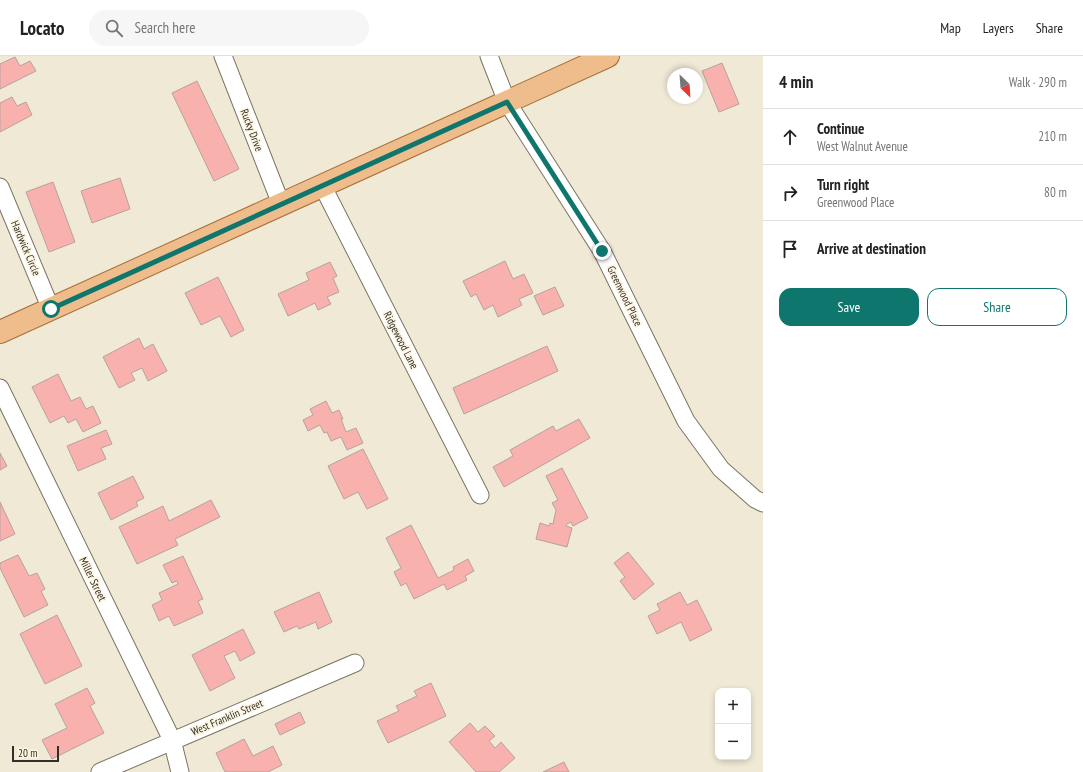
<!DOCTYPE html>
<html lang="en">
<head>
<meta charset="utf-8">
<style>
  body { margin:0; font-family:"PT Sans Narrow",sans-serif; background:#f6f6f6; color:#222 }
  .controls { position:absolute; right:12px; bottom:12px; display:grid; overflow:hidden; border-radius:8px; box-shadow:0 2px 6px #0003 }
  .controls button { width:36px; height:36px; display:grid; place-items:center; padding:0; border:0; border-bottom:1px solid #e0e0e0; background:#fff; color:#222; font:20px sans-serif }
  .compass { position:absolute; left:667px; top:12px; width:36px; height:36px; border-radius:50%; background:#fff; box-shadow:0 2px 6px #0003; rotate:155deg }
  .scale { position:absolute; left:12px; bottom:10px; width:47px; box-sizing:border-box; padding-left:4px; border:2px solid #322f28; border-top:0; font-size:11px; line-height:14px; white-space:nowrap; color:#322f28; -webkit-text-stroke:3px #fdf6e3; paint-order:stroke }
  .stop { position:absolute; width:12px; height:12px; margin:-9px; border:3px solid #0f766e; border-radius:50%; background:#fff }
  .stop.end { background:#0f766e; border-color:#fff; box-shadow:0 1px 4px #0008 }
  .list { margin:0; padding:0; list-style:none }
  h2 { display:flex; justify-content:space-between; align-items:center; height:52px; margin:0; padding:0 16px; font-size:17px }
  h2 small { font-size:13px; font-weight:400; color:#767676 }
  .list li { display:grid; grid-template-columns:26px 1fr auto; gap:12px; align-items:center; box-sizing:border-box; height:56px; padding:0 16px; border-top:1px solid #e0e0e0 }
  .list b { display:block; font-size:15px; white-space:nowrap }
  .list p { margin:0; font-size:13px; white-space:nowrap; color:#767676 }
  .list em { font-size:13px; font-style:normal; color:#767676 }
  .actions { display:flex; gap:8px; padding:12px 16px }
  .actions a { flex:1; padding:9px 0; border:1px solid #0f766e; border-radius:12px; text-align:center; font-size:14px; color:#0f766e }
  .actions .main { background:#0f766e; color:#fff }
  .icon { flex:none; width:22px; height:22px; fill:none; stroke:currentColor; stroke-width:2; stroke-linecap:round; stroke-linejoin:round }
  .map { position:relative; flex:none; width:763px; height:716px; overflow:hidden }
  header { display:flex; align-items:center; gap:24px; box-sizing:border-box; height:56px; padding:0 20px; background:#fff; border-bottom:1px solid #e0e0e0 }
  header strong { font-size:19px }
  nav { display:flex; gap:22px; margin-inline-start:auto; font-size:14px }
  .search { width:280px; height:36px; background:#f6f6f6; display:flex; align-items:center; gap:10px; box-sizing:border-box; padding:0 14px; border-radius:22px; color:#767676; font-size:15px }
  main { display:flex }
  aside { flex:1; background:#fff }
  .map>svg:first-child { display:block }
  .building { fill:#f8b1ac; stroke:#b7a19f }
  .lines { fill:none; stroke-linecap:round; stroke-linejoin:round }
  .minor-casing { stroke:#7a7463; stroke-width:19 }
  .primary-casing { stroke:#a66f38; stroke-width:24 }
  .minor { stroke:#fff; stroke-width:17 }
  .primary { stroke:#efbd8c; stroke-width:22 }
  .route { stroke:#0f766e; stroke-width:5 }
  .labels { text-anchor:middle; stroke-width:3.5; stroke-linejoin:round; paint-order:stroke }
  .street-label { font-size:11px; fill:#322f28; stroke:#fdf6e3 }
</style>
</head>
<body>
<header>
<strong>Locato</strong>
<div class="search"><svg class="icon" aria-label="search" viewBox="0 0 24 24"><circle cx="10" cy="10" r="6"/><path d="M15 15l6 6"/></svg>Search here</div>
<nav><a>Map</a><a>Layers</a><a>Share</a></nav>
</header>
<main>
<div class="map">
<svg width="763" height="716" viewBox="0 0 763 716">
  <rect width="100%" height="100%" fill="#f0e9d6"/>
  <g class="building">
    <polygon points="15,1 20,10 30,5 36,15 0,33 0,8"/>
    <polygon points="722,7 739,48 719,56 702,15"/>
    <polygon points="197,25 239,113 214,125 172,37"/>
    <polygon points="12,41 17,50 26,46 32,59 0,76 0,47"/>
    <polygon points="120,122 130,153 92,167 81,135"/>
    <polygon points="53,126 75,186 49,196 26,136"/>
    <polygon points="505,205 513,223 524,218 533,237 519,243 522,249 498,261 493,249 484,254 476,238 471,241 463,225"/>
    <polygon points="330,206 337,220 333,222 339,236 327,241 331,248 318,254 315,247 288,260 278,238 309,224 306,217"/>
    <polygon points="218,221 244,274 231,281 220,260 201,269 185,237"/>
    <polygon points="555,231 564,250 543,259 534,240"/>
    <polygon points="139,282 144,293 153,288 167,315 148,325 142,312 131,317 135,324 119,332 103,301"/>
    <polygon points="547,290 558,315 464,358 453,332"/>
    <polygon points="58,318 71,345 80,341 86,353 93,350 101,367 83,376 76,363 68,367 64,360 50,367 32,331"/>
    <polygon points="326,345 332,357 339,354 343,363 341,363 346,376 356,372 363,387 347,394 341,381 331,385 327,376 324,377 320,369 308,375 303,364 313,359 310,353"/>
    <polygon points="579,363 590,382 504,431 493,411 513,400 510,394 553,370 556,375"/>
    <polygon points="106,374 112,388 101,392 106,403 78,415 67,390"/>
    <polygon points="363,393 388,443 367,453 358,436 344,443 328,410"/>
    <polygon points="0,397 7,410 0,414"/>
    <polygon points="562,412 588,462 573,470 571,466 567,468 566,470 572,472 567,491 536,483 540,467 549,470 550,467 553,468 556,454 552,447 558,444 546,420"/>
    <polygon points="133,420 144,442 136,446 138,450 111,464 98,437"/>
    <polygon points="211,444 220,461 175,483 178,489 137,508 119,471 163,450 169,465"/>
    <polygon points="0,446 15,478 0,485"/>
    <polygon points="411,469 438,522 454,514 453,511 468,503 474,515 465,520 467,524 447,534 444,528 414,543 406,527 401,530 394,516 401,512 386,482"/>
    <polygon points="628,496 654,528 634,544 620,525 625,521 614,507"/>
    <polygon points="18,499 29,520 37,517 45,533 41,535 48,549 24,561 0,512 0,507"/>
    <polygon points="183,500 203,543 198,545 203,557 174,570 169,560 159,565 152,549 162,544 159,537 178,528 177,525 172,527 163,509"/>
    <polygon points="319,536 332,566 318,573 316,566 299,573 297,570 284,576 274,556"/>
    <polygon points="680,536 687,549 697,544 712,574 690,585 681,566 657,578 648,560 660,554 657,548"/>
    <polygon points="57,559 82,610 45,628 20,578"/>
    <polygon points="243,573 255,597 240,605 235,595 224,600 235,622 210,635 192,599"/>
    <polygon points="431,627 446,660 388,687 377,665 399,655 396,650 417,640 414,635"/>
    <polygon points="87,632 95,647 90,650 104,677 52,703 42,684 67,672 55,648"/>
    <polygon points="300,656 305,667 280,679 275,668"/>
    <polygon points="470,667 478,676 485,670 495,680 489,685 495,692 501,686 515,702 499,716 476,716 449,686"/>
    <polygon points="244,683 253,700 273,690 282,709 268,716 225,716 216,697"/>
    <polygon points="564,706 569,716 543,716"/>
  </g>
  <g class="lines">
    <g class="minor-casing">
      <g id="minor">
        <polyline points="223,0 281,148"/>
        <polyline points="489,0 507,46 602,195 686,365 721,413 755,443 763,447"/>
        <polyline points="322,129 480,439"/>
        <polyline points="0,131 51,253"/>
        <polyline points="0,332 172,684 180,716"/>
        <polyline points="100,716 355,607"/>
      </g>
    </g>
    <g class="primary-casing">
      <polyline id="primary" points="0,276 608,0"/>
    </g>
    <use href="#minor" class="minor"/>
    <use href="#primary" class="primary"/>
  </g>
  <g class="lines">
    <polyline class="route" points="51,253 507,46 602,195"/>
  </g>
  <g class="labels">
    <g class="street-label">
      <text transform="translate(252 74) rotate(69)" y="4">Rucky Drive</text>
      <text transform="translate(26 192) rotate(67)" y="4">Hardwick Circle</text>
      <text transform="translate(625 240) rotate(64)" y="4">Greenwood Place</text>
      <text transform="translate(401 284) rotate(63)" y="4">Ridgewood Lane</text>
      <text transform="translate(93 523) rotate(64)" y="4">Miller Street</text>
      <text transform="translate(227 661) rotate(-23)" y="4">West Franklin Street</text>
    </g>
  </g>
</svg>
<div class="controls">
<button>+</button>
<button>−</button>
</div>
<svg class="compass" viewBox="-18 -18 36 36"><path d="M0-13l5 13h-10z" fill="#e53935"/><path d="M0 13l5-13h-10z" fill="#767676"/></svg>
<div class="scale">20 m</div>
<div class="stop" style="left:51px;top:253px"></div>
<div class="stop end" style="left:602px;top:195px"></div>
</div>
<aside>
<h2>4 min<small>Walk · 290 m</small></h2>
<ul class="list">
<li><svg class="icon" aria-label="ahead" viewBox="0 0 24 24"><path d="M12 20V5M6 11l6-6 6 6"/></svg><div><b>Continue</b><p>West Walnut Avenue</p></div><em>210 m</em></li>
<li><svg class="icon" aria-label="right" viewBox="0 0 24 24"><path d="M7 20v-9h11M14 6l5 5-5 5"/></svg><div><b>Turn right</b><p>Greenwood Place</p></div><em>80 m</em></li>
<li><svg class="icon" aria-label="arrive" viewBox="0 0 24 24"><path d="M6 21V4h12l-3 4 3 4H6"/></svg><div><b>Arrive at destination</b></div></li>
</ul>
<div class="actions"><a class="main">Save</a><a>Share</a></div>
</aside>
</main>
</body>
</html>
